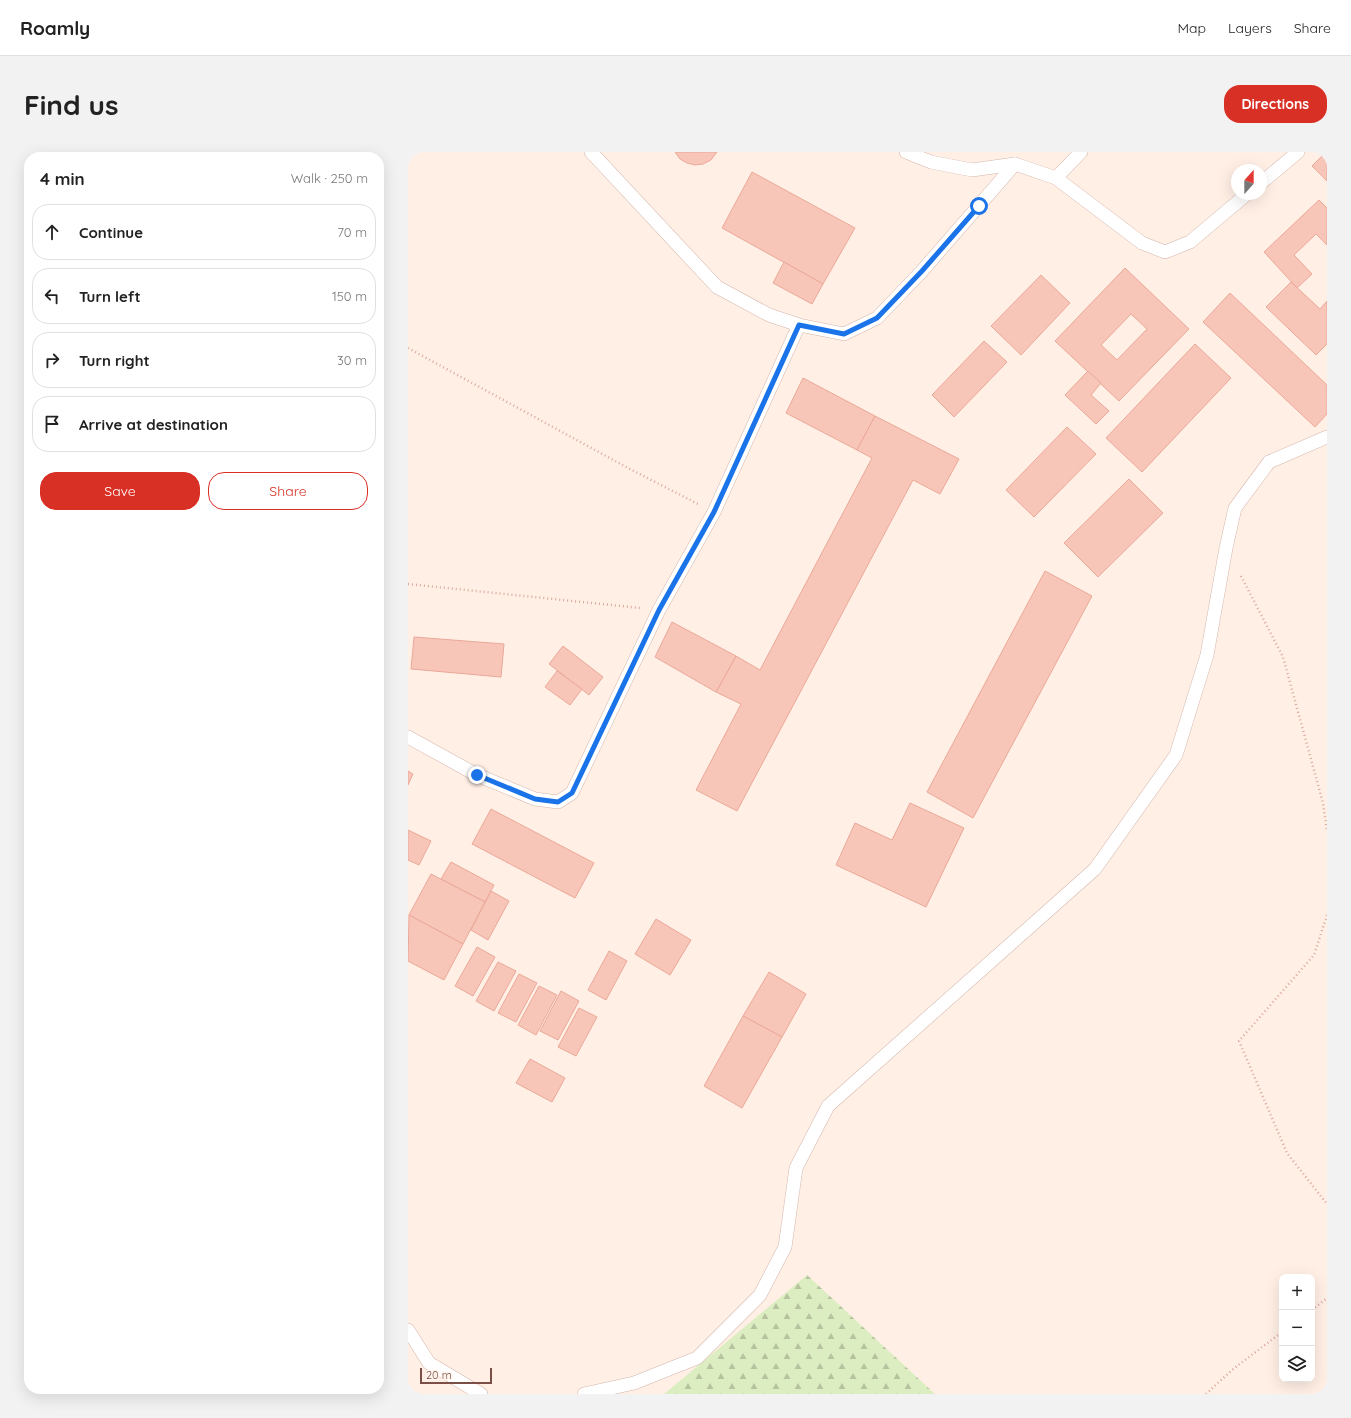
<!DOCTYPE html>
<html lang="en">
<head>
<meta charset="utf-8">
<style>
  body { margin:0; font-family:Quicksand,sans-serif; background:#f2f2f2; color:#222 }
  .controls { position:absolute; right:12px; bottom:12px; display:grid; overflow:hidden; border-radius:8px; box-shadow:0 4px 16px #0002 }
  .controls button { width:36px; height:36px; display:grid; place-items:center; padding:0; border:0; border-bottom:1px solid #e0e0e0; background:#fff; color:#222; font:20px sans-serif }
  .compass { position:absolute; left:823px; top:12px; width:36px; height:36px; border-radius:50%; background:#fff; box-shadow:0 4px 16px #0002; rotate:21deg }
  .scale { position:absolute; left:12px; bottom:10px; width:72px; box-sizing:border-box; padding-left:4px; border:2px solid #7b4f47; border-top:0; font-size:11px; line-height:14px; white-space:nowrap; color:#7b4f47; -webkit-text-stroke:3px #fff5ed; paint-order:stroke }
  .stop { position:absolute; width:12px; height:12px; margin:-9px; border:3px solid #1a73e8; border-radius:50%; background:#fff }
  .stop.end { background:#1a73e8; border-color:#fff; box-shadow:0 1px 4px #0008 }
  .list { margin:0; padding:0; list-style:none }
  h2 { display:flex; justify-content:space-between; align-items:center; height:52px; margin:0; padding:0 16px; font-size:17px }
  h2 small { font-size:13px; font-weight:400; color:#767676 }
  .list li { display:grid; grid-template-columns:26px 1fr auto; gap:12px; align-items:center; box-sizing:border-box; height:56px; margin:0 8px 8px; padding:0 8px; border:1px solid #e0e0e0; border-radius:16px }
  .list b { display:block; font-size:15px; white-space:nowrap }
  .list em { font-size:13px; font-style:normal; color:#767676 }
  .actions { display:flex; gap:8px; padding:12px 16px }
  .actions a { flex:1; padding:9px 0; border:1px solid #d93025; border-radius:16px; text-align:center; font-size:14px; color:#d93025 }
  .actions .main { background:#d93025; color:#fff }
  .icon { flex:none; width:22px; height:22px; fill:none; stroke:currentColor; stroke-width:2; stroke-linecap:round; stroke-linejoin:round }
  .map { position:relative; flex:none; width:919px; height:1242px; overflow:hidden; border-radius:16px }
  header { display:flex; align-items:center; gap:24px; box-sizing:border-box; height:56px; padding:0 20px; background:#fff; border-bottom:1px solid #e0e0e0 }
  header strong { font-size:19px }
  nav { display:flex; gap:22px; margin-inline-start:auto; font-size:14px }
  .intro { display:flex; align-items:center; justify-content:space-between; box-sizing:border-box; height:96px; padding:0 24px }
  h1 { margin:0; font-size:28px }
  .button { padding:10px 18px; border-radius:16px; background:#d93025; color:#fff; font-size:14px; font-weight:700 }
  main { display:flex; gap:24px; padding:0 24px }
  aside { flex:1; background:#fff; border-radius:16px; box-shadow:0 4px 16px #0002 }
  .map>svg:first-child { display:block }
  .forest { fill:url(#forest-firs) }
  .building { fill:#f7c6b9; stroke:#eba898; fill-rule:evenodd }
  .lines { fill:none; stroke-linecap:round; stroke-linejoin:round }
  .service-casing { stroke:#d4b6ac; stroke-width:14 }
  .path { stroke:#dca89c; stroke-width:2.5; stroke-dasharray:1 3; stroke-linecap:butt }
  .service { stroke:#fff; stroke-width:13 }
  .route { stroke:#1a73e8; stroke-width:5 }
</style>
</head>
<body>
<header>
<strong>Roamly</strong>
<nav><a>Map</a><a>Layers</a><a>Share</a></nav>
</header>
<div class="intro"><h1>Find us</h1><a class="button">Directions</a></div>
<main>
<aside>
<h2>4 min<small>Walk · 250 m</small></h2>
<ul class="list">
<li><svg class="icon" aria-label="ahead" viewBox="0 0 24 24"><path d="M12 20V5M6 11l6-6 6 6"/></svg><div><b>Continue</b></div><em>70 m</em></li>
<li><svg class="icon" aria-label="left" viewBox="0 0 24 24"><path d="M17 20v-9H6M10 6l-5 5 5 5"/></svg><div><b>Turn left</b></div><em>150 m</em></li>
<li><svg class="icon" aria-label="right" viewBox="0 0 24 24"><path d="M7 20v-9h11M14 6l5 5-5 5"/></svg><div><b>Turn right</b></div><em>30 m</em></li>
<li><svg class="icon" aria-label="arrive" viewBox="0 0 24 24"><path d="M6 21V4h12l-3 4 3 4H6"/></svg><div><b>Arrive at destination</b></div></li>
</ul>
<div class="actions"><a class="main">Save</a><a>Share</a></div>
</aside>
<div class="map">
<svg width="919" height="1242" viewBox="0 0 919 1242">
  <defs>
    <pattern id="forest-firs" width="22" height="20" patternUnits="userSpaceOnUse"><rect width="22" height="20" fill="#dceec1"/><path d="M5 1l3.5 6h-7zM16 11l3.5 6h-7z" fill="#b7c39f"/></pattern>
  </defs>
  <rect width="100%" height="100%" fill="#ffefe5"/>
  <polygon class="forest" points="399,1123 527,1242 256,1242"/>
  <g class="building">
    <polygon points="267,0 309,0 303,8 295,12 287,13 279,11 272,7"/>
    <polygon points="918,0 919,0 919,29 904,14"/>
    <polygon points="344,20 447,76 415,132 314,76"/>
    <polygon points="911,48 919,56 919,93 908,82 886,103 904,122 889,136 856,100"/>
    <polygon points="376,110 415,132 404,152 365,131"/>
    <path d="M 717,116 L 781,177 L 711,249 L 647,189 ZM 723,162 L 739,177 L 709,208 L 693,193 Z"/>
    <polygon points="633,123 662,151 613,203 583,174"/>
    <polygon points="883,130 912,157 919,149 919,192 908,203 858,155"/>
    <polygon points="822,141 919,233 919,262 907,275 795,170"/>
    <polygon points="576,189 599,210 546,265 524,243"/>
    <polygon points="787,192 823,226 734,320 698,286"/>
    <polygon points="680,219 693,231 683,243 701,259 688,272 657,243"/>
    <polygon points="395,226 467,264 449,298 378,261"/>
    <polygon points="467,264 551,307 532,342 505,328 329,659 288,638 333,552 308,540 328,504 352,518 464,306 449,298"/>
    <polygon points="659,275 688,302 626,365 598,338"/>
    <polygon points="721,327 755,361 690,425 656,391"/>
    <polygon points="637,419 684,444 565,666 519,640"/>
    <polygon points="264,470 328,504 308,540 247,505"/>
    <polygon points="6,485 96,492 93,525 3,517"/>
    <polygon points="155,494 195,525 181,543 141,512"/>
    <polygon points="149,519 174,537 162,553 137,535"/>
    <polygon points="0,619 5,622 0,633"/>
    <polygon points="502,651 556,676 518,755 428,713 447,671 484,688"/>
    <polygon points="83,657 186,711 167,746 64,692"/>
    <polygon points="0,678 23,689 11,713 0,708"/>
    <polygon points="43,710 86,733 77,750 33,727"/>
    <polygon points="23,722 77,750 55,792 1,763"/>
    <polygon points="83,739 101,749 80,788 63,778"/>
    <polygon points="1,763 55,792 36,828 0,809"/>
    <polygon points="248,767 283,788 262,823 227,802"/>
    <polygon points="69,795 87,805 65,844 47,834"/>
    <polygon points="201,799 219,809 198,848 180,838"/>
    <polygon points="90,810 108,819 86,859 68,849"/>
    <polygon points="361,820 398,842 374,885 335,864"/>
    <polygon points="111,822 129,831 108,870 90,861"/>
    <polygon points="131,834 149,843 128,883 110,873"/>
    <polygon points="153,839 171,849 150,888 132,879"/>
    <polygon points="171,856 189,865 168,904 150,895"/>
    <polygon points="335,864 374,885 334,956 296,934"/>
    <polygon points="122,907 157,926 144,950 108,931"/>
  </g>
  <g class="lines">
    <g class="service-casing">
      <g id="service">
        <polyline points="183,0 309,135 361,163 391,173 436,182 469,166 514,119 607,12"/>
        <polyline points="498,0 523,10 564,18 607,12 648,26 673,0"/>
        <polyline points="648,26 734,91 757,100 782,90 839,42"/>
        <polyline points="853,31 890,0"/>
        <polyline points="0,585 69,623 127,647 150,650 164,641 251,458 306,360 391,173"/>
        <polyline points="0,1178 21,1211 73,1242"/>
        <polyline points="176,1242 226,1231 289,1206 352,1143 377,1095 388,1016 420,954 687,717 768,603 799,503 818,396 827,356 861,310 919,285"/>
      </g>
    </g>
    <g class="path">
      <polyline points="0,196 220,316 290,352"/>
      <polyline points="833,424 875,505 915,651 919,679"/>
      <polyline points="0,432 232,456"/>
      <polyline points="919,763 906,803 831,889 879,1001 919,1052"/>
      <polyline points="904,1158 919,1146"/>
      <polyline points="798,1242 824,1218 874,1180"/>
    </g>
    <use href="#service" class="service"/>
  </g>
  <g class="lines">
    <polyline class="route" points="69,623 127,647 150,650 164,641 251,458 306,360 391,173 436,182 469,166 514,119 571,54"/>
  </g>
</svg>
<div class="controls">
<button>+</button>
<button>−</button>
<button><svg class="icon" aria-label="layers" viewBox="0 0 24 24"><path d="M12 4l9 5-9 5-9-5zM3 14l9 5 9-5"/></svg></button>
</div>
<svg class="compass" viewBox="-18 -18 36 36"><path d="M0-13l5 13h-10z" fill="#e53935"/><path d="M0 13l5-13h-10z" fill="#767676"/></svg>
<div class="scale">20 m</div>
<div class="stop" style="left:571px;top:54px"></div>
<div class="stop end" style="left:69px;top:623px"></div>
</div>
</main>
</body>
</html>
